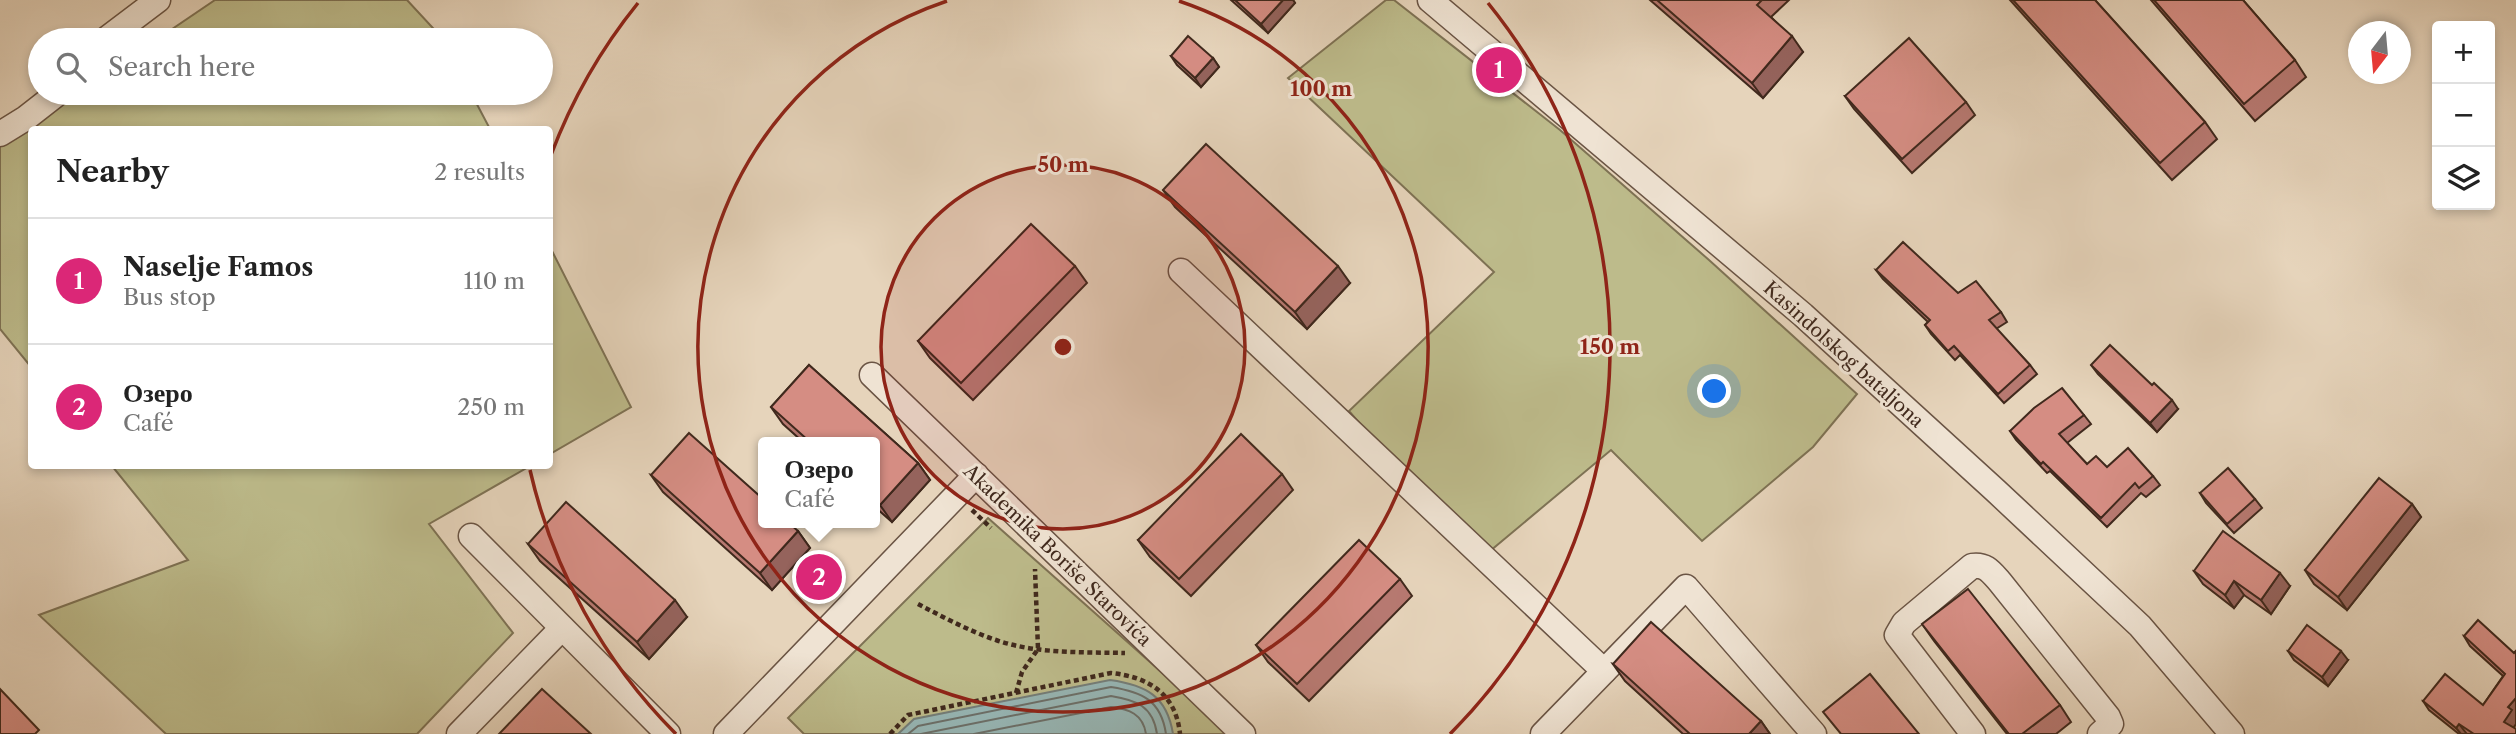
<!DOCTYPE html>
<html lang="en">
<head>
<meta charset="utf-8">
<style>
  body { margin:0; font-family:"Libre Caslon Text",serif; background:#f6f6f6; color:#222 }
  .controls { position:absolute; right:21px; top:21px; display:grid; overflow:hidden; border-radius:7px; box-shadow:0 4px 10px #0003 }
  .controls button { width:63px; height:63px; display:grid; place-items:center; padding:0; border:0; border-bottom:2px solid #e0e0e0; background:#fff; color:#222; font:35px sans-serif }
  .compass { position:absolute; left:2348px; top:21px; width:63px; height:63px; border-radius:50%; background:#fff; box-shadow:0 4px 10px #0003; rotate:196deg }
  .you { position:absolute; left:1715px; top:392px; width:24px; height:24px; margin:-18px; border:5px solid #fff; border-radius:50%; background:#1a73e8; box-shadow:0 0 0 10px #1a73e833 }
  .badge { display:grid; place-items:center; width:46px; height:46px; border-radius:50%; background:#db2777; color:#fff; font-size:23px; font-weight:700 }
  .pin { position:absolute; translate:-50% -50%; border:4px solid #fff; box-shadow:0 2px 7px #0006 }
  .popup { position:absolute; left:758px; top:437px; width:122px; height:91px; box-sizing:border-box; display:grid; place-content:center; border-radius:7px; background:#fff; filter:drop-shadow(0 2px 5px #0005); font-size:23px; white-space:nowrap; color:#767676 }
  .popup b { font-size:26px; color:#222 }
  .popup::after { content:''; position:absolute; left:50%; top:100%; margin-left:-14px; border:14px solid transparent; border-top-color:#fff }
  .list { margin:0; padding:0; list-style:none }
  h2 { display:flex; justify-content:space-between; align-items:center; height:91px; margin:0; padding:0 28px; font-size:30px }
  h2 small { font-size:23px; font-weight:400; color:#767676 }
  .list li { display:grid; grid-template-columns:46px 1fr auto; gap:21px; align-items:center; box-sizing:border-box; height:126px; padding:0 28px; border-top:2px solid #e0e0e0 }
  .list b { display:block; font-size:26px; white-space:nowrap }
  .list p { margin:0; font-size:23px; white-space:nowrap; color:#767676 }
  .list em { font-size:23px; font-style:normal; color:#767676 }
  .icon { flex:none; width:38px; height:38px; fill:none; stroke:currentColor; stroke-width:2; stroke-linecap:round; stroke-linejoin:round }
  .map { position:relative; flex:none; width:2516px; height:734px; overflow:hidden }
  .search { position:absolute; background:#fff; box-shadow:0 4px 10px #0003; left:28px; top:28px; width:525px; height:77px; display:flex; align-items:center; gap:18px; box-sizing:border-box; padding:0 24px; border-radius:38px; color:#767676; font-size:26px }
  .panel { position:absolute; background:#fff; box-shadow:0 4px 10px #0003; left:28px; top:126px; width:525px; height:343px; border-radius:7px }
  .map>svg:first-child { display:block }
  .green { fill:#bdbb8b; stroke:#7e7254; stroke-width:2 }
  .water { fill:#97b7b6; stroke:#747e79; stroke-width:2 }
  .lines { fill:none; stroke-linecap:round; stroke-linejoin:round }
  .shore { stroke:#6c706a; stroke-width:2 }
  .minor-casing { stroke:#6a5444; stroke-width:27 }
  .path { stroke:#40291d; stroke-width:4.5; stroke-dasharray:5 3.5; stroke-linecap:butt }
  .minor { stroke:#efe3d3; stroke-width:24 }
  .wall { fill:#b77971; stroke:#40291d; stroke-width:2 }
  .shaded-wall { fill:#95635c; stroke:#40291d; stroke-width:2 }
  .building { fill:#d58d83; stroke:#40291d; stroke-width:2 }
  .ring { fill:none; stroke:#8f2418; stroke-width:3.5 }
  .labels { text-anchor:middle; stroke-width:6; stroke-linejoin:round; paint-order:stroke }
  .street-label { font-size:19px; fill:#40291d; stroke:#efe3d3 }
  .centre { fill:#8f2418; stroke:#efe3d3; stroke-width:3.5 }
  .ring-label { font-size:21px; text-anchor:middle; font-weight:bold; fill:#8f2418; stroke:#efe3d3; stroke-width:6; stroke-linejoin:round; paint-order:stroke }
</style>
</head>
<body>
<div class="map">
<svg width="2516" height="734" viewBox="0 0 2516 734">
  <rect width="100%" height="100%" fill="#e6d4bb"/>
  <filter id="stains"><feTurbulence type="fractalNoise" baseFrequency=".00286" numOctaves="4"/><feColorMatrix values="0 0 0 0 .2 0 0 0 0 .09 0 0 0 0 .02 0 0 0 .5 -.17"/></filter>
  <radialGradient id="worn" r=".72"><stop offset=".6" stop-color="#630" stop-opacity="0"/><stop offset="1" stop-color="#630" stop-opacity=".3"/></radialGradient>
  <g class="green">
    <polygon points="215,0 407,0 444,40 156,40"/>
    <polygon points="1386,0 1394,0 1560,130 1709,260 1857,394 1813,447 1702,541 1611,450 1478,561 1349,411 1494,272 1288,78"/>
    <polygon points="78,93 471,93 490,129 32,130 31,367 0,329 0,146"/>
    <polygon points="550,247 631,407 550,454"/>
    <polygon points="112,466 530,466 429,524 513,633 417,734 166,734 39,615 188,560"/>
    <polygon points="988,518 1231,734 804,734 788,718"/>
  </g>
  <path class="water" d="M 1110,680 C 1146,685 1167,696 1173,734 L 898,734 L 914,719 Z"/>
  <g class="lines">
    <g class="shore">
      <path d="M 908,734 L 918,726 L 1111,687 C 1142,692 1161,700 1166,734"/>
      <path d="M 921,734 L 1111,696 C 1136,700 1153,706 1157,734"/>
      <path d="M 974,734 L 1111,707 C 1129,709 1143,714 1146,734"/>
    </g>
    <g class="minor-casing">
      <g id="minor">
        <polyline points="1430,0 1803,315 1996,491 2140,626 2232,734"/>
        <polyline points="105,40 158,0"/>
        <polyline points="0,134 26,118 58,93"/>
        <polyline points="1181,271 1604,671"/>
        <polyline points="872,375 1243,734"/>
        <polyline points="471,536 668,734"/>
        <polyline points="459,734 562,628"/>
        <polyline points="726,734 976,475"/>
        <polyline points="1543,734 1686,587 1814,734"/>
        <path d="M 1973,734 L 1897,635 L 1904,623 L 1972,566 C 1986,564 1991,572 2000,582 L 2108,717 L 2111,724 L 2100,734"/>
      </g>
    </g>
    <g class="path">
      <polyline points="972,510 991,528"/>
      <path d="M 918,604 C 943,617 969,631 996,640 C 1036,654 1083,652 1125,653"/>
      <polyline points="1016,693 1022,672 1038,649 1035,569"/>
      <path d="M 890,734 L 908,715 L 1111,673 C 1149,677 1176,694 1180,734"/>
    </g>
    <use href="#minor" class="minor"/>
  </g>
  <g class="wall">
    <polygon points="1231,0 1293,0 1295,3 1268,33"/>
    <polygon points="1650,0 1789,0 1771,17 1803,52 1763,98"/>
    <polygon points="2010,0 2095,0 2205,122 2217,139 2172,180"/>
    <polygon points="2151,0 2243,0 2295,60 2306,77 2255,121"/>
    <polygon points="1171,56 1213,58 1219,67 1201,87 1177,65"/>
    <polygon points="1845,96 1966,102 1975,115 1912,173 1854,109"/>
    <polygon points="1163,190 1350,283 1307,329 1175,207"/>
    <polygon points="1075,266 1087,283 973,400 930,358 918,341"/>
    <polygon points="1876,270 1958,293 2001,312 2007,322 1996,329 2030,365 2037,374 2004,403 1960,355 1955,360 1931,334 1925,325 1928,322 1883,279"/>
    <polygon points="809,365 918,463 930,480 892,522 875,507 875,442 803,442 783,424 771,407"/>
    <polygon points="2091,365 2178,409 2157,432 2098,374"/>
    <polygon points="2084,415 2091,424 2067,443 2087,464 2107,467 2153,476 2160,485 2146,497 2141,493 2107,527 2050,471 2047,473 2016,440 2010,431"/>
    <polygon points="1282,474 1293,490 1191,596 1150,557 1138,540"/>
    <polygon points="651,475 798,531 810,548 772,590 663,492"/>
    <polygon points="2200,493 2255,499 2262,508 2234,533 2206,503"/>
    <polygon points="2412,504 2421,517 2347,610 2314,584 2305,570"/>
    <polygon points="528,544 687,617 649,659 540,561"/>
    <polygon points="2194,571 2290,586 2271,614 2244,595 2234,608 2203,584"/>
    <polygon points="1400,579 1412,596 1309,701 1268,662 1256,645"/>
    <polygon points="1922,624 2060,705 2071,722 2056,734 2007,734 1934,641"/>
    <polygon points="2464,636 2514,653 2516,651 2516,724 2514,727 2516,734 2459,734 2429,710 2423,701 2483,705 2503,676 2470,646"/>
    <polygon points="2288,651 2348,660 2328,686 2294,660"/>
    <polygon points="1613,664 1761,721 1770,734 1683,734 1625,681"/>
  </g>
  <g class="shaded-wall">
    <polygon points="1283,0 1293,0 1295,3 1268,33 1261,24"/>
    <polygon points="1792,36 1803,52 1763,98 1752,83"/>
    <polygon points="1213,58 1219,67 1201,87 1195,78"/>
    <polygon points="1338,266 1350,283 1307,329 1295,312"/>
    <polygon points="2172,400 2178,409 2157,432 2150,423"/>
    <polygon points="918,463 930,480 892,522 880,505"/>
    <polygon points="2412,504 2421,517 2347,610 2338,597"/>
    <polygon points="798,531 810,548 772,590 760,573"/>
    <polygon points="2280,573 2290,586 2271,614 2261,600"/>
    <polygon points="2234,581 2244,595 2234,608 2225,595"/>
    <polygon points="675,600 687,617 649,659 637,642"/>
    <polygon points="2341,651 2348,660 2328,686 2322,677"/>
    <polygon points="2516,698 2516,724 2511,731 2504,722 2508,707"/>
    <polygon points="1761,721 1770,734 1749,734"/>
    <polygon points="2459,724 2466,733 2465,734 2461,734 2456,728"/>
  </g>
  <g class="building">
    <polygon points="1235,0 1283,0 1261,24"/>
    <polygon points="1657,0 1762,0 1757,5 1792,36 1752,83"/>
    <polygon points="2013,0 2095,0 2205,122 2160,163"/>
    <polygon points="2154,0 2243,0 2295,60 2244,104"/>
    <polygon points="1188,36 1213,58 1195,78 1171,56"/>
    <polygon points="1909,38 1966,102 1902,159 1845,96"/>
    <polygon points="1206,144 1338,266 1295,312 1163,190"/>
    <polygon points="1031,224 1075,266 961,383 918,341"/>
    <polygon points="1903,242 1958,293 1976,281 2001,312 1989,320 2030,365 1998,394 1954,346 1948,351 1925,325 1930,320 1876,270"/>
    <polygon points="2110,345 2152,385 2154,383 2172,400 2150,423 2091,365"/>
    <polygon points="809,365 918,463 880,505 875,501 875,442 810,442 771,407"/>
    <polygon points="2062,388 2084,415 2059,434 2087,464 2096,456 2107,467 2128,448 2153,476 2139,488 2135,483 2101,518 2043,462 2041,464 2010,431 2034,408"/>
    <polygon points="689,433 763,499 763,523 789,523 798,531 760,573 651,475"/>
    <polygon points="1241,434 1282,474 1179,579 1138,540"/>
    <polygon points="2228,468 2255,499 2227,524 2200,493"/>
    <polygon points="2379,478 2412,504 2338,597 2305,570"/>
    <polygon points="566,502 675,600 637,642 528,544"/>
    <polygon points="2223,531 2280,573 2261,600 2234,581 2225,595 2194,571"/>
    <polygon points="1359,540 1400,579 1297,684 1256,645"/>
    <polygon points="1968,589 2060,705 2022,734 2009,734 1922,624"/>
    <polygon points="2478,620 2514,653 2516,651 2516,698 2508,707 2512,710 2504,722 2516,729 2516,734 2474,734 2459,724 2456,728 2423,701 2445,674 2483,705 2505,674 2464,636"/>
    <polygon points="1651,622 1761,721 1749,734 1690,734 1613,664"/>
    <polygon points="2307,625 2341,651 2322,677 2288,651"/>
    <polygon points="1870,674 1919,734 1841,734 1823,712"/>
    <polygon points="0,689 39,730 35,734 0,734"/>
    <polygon points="542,689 591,734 499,734"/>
  </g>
  <circle cx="1063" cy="347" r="182" fill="#8f2418" fill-opacity=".12"/>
  <g class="ring">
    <circle cx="1063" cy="347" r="182"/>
    <path d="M1179 1A365 365 0 1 1 947 1"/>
    <path d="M676 734A547 547 0 0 1 530 470M551 155A547 547 0 0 1 638 3M1488 3A547 547 0 0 1 1450 734"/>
  </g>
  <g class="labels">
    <g class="street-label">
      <text transform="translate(1844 354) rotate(42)" y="7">Kasindolskog bataljona</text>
      <text transform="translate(1058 555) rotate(44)" y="7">Akademika Boriše Starovića</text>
    </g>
  </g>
  <circle cx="1063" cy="347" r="10" class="centre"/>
  <g class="ring-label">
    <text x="1321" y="96">100 m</text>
    <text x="1063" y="172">50 m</text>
    <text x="1610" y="354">150 m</text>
  </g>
  <rect width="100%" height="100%" filter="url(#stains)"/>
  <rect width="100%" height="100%" fill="url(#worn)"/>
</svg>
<div class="controls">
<button>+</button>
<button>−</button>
<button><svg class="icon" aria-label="layers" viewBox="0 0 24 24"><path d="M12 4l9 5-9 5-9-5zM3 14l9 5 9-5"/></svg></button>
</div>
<svg class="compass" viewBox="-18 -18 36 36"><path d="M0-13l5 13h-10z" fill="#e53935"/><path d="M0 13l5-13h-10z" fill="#767676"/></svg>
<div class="you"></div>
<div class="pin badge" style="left:1499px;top:70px">1</div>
<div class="pin badge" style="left:819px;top:577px">2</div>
<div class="popup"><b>Озеро</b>Café</div>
<div class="search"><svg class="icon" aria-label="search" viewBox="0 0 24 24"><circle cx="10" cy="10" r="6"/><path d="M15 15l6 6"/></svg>Search here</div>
<section class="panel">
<h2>Nearby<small>2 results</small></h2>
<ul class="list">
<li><span class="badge">1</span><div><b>Naselje Famos</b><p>Bus stop</p></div><em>110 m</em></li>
<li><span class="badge">2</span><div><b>Озеро</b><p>Café</p></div><em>250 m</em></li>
</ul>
</section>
</div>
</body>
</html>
